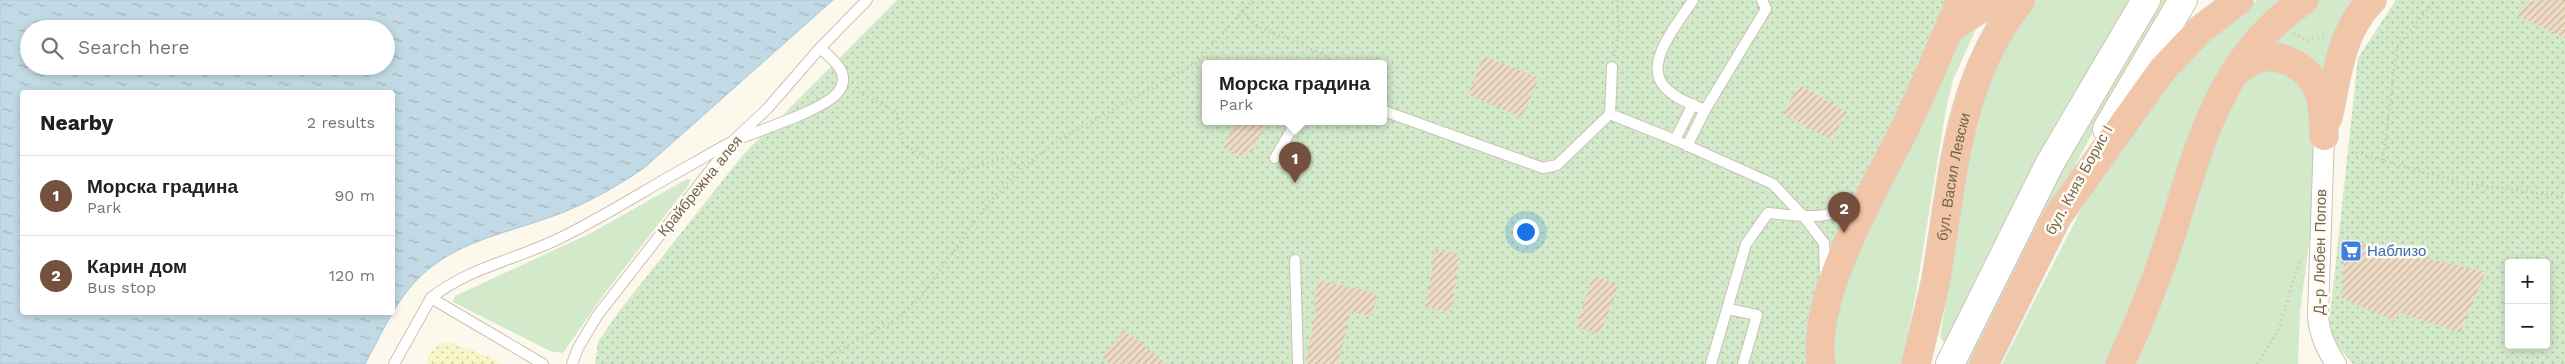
<!DOCTYPE html>
<html lang="en">
<head>
<meta charset="utf-8">
<style>
  body { margin:0; font-family:"Work Sans",sans-serif; background:#f6f6f6; color:#202124 }
  .controls { position:absolute; right:15px; bottom:15px; display:grid; overflow:hidden; border-radius:5px; box-shadow:0 2px 8px #0003 }
  .controls button { width:45px; height:45px; display:grid; place-items:center; padding:0; border:0; border-bottom:1px solid #e0e0e0; background:#fff; color:#202124; font:25px sans-serif }
  .you { position:absolute; left:1525px; top:231px; width:18px; height:18px; margin:-12px; border:4px solid #fff; border-radius:50%; background:#1a73e8; box-shadow:0 0 0 8px #1a73e833 }
  .badge { display:grid; place-items:center; width:32px; height:32px; border-radius:50%; background:#75503c; color:#fff; font-size:16px; font-weight:700 }
  .pin { position:absolute; translate:-50% -41px; filter:drop-shadow(0 1px 2px #0008) }
  .pin::after { content:''; position:absolute; top:26px; width:18px; height:15px; background:inherit; clip-path:polygon(0 0,100% 0,50% 100%) }
  .popup { position:absolute; left:1202px; top:60px; width:185px; height:65px; box-sizing:border-box; display:grid; place-content:center; border-radius:5px; background:#fff; filter:drop-shadow(0 1px 4px #0005); font-size:16px; white-space:nowrap; color:#757577 }
  .popup b { font-size:19px; color:#202124 }
  .popup::after { content:''; position:absolute; left:50%; top:100%; margin-left:-10px; border:10px solid transparent; border-top-color:#fff }
  .list { margin:0; padding:0; list-style:none }
  h2 { display:flex; justify-content:space-between; align-items:center; height:65px; margin:0; padding:0 20px; font-size:21px }
  h2 small { font-size:16px; font-weight:400; color:#757577 }
  .list li { display:grid; grid-template-columns:32px 1fr auto; gap:15px; align-items:center; box-sizing:border-box; height:80px; padding:0 20px; border-top:1px solid #e0e0e0 }
  .list b { display:block; font-size:19px; white-space:nowrap }
  .list p { margin:0; font-size:16px; white-space:nowrap; color:#757577 }
  .list em { font-size:16px; font-style:normal; color:#757577 }
  .icon { flex:none; width:28px; height:28px; fill:none; stroke:currentColor; stroke-width:2; stroke-linecap:round; stroke-linejoin:round }
  .map { position:relative; flex:none; width:2565px; height:364px; overflow:hidden }
  .search { position:absolute; background:#fff; box-shadow:0 2px 8px #0003; left:20px; top:20px; width:375px; height:55px; display:flex; align-items:center; gap:12px; box-sizing:border-box; padding:0 18px; border-radius:28px; color:#757577; font-size:19px }
  .panel { position:absolute; background:#fff; box-shadow:0 2px 8px #0003; left:20px; top:90px; width:375px; height:225px; border-radius:5px }
  .map>svg:first-child { display:block }
  .grass { fill:#d2e9ca }
  .sand { fill:url(#sand-dots) }
  .park { fill:url(#park-dots); fill-rule:evenodd }
  .water { fill:url(#water-ripples); stroke:#a7c8d6; fill-rule:evenodd }
  .building { fill:url(#building-hatch) }
  .lines { fill:none; stroke-linecap:round; stroke-linejoin:round }
  .lane-casing { stroke:#cdc2b1; stroke-width:12 }
  .street-casing { stroke:#cdc2b1; stroke-width:22 }
  .secondary-casing { stroke:#d0c3af; stroke-width:30 }
  .highway-casing { stroke:#dbd6d1; stroke-width:30 }
  .path { stroke:#d5c0a7; stroke-width:3; stroke-dasharray:1 4; stroke-linecap:butt }
  .lane { stroke:#fff; stroke-width:10 }
  .street { stroke:#fff; stroke-width:20 }
  .secondary { stroke:#fff; stroke-width:28 }
  .highway { stroke:#f1c5a7; stroke-width:28 }
  .labels { text-anchor:middle; stroke-width:5; stroke-linejoin:round; paint-order:stroke }
  .street-label { font-size:15px; fill:#76634f; stroke:#fefbf2 }
  .shop-label { font-size:15px; fill:#366cbe; stroke:#fefbf2; text-anchor:start }
</style>
</head>
<body>
<div class="map">
<svg width="2565" height="364" viewBox="0 0 2565 364">
  <defs>
    <pattern id="sand-dots" width="8" height="8" patternUnits="userSpaceOnUse" patternTransform="scale(1.25)"><rect width="8" height="8" fill="#f8f5c9"/><path d="M2 2h.1M6 6h.1" fill="none" stroke="#cdcaa6" stroke-width="1.8" stroke-linecap="round"/></pattern>
    <pattern id="park-dots" width="8" height="8" patternUnits="userSpaceOnUse" patternTransform="scale(1.25)"><rect width="8" height="8" fill="#d2e9ca"/><path d="M2 2h.1M6 6h.1" fill="none" stroke="#afc0a6" stroke-width="1.8" stroke-linecap="round"/></pattern>
    <pattern id="water-ripples" width="26" height="14" patternUnits="userSpaceOnUse" patternTransform="scale(1.25)"><rect width="26" height="14" fill="#c1dae5"/><path d="M2 4q2-2 4 0t4 0M15 11q2-2 4 0t4 0" fill="none" stroke="#a1b4bc"/></pattern>
    <pattern id="building-hatch" width="6" height="6" patternUnits="userSpaceOnUse" patternTransform="scale(1.25)"><rect width="6" height="6" fill="#efdcc5"/><path d="M-1 1l2-2M0 6l6-6M5 7l2-2" fill="none" stroke="#c6b6a2"/></pattern>
  </defs>
  <rect width="100%" height="100%" fill="#fcf8ec"/>
  <g class="grass">
    <path d="M 2037,0 L 2129,0 L 2074,96 L 1946,345 L 1940,337 L 1974,136 C 1987,86 2005,41 2037,0 Z"/>
    <polygon points="2158,0 2172,0 2099,121 2054,204 1973,364 1961,364 2030,222"/>
    <polygon points="2258,0 2285,0 2267,15 2114,364 2002,364 2093,186 2184,60 2242,10"/>
    <polygon points="2313,0 2363,0 2325,71 2271,54 2270,39"/>
    <polygon points="1963,28 1974,28 1975,31 1953,80 1946,109 1915,299 1901,364 1830,364 1842,280"/>
    <polygon points="2280,70 2302,84 2314,109 2313,213 2300,312 2298,364 2137,364 2167,293 2215,122 2253,71"/>
    <polygon points="687,179 691,179 688,186 604,294 563,353 550,351 453,302 455,296 591,233"/>
  </g>
  <path class="sand" d="M 449,342 L 489,357 L 501,364 L 427,364 C 429,349 434,345 449,342 Z"/>
  <g class="park">
    <path d="M 897,0 L 1951,0 L 1812,364 L 595,364 L 598,342 L 620,310 L 743,155 ZM 1206,64 L 1384,64 L 1384,122 L 1206,122 Z"/>
    <path d="M 2396,0 L 2565,0 L 2565,364 L 2353,364 L 2328,334 L 2358,58 ZM 2509,263 L 2546,263 L 2546,345 L 2509,345 Z"/>
  </g>
  <path class="water" d="M 0,0 L 833,0 L 644,168 C 619,185 593,200 564,212 C 495,239 434,241 393,312 L 392,92 L 22,92 L 22,312 L 392,313 L 365,364 L 0,364 ZM 29,29 L 386,29 L 386,66 L 29,66 Z"/>
  <g class="building">
    <polygon points="2542,0 2565,0 2565,38 2518,16 2525,3"/>
    <polygon points="1484,56 1539,78 1522,117 1468,95"/>
    <polygon points="1799,85 1847,112 1831,140 1783,113"/>
    <polygon points="1237,122 1267,122 1251,153 1248,151 1244,158 1223,147"/>
    <polygon points="2345,239 2485,272 2460,333 2399,312 2394,321 2342,298"/>
    <polygon points="1436,249 1460,254 1451,312 1425,307"/>
    <polygon points="1593,276 1619,285 1600,334 1576,327"/>
    <polygon points="1318,280 1377,293 1372,316 1350,312 1338,364 1305,364 1317,306 1313,305"/>
    <polygon points="1124,330 1167,364 1110,364 1102,358"/>
  </g>
  <g class="lines">
    <g class="lane-casing">
      <g id="lane">
        <path d="M 1693,0 C 1679,22 1643,63 1664,86 C 1674,98 1691,104 1705,110"/>
        <polyline points="1612,67 1610,114 1675,140 1773,184 1804,217 1824,243 1825,277"/>
        <polyline points="1384,111 1543,168 1557,165 1610,114"/>
        <polyline points="1675,140 1693,104"/>
        <polyline points="1687,146 1705,110 1766,9 1762,0"/>
        <polyline points="1275,158 1296,122"/>
        <polyline points="1295,260 1298,364"/>
        <polyline points="1728,309 1757,315 1743,364"/>
        <polyline points="394,364 431,298"/>
        <path d="M 543,364 L 431,298 C 468,268 515,260 558,239 C 604,217 648,188 694,163 C 707,156 720,147 734,141 C 756,131 826,110 839,91 C 852,73 831,58 820,48"/>
        <polyline points="572,364 578,348 597,316 733,141 767,109 820,48 867,0"/>
        <path d="M 1711,364 L 1746,244 L 1768,213 C 1798,216 1838,223 1861,197"/>
      </g>
    </g>
    <g class="street-casing">
      <path id="street" d="M 2324,136 L 2318,315 C 2319,334 2326,348 2336,364"/>
    </g>
    <g class="secondary-casing">
      <g id="secondary">
        <polyline points="2107,129 2183,0"/>
        <polyline points="1950,364 2050,163 2146,0"/>
      </g>
    </g>
    <g class="highway-casing">
      <g id="highway">
        <polyline points="1949,29 1994,0"/>
        <path d="M 2236,72 C 2241,69 2246,64 2252,61 C 2277,49 2308,66 2318,90 C 2324,104 2323,121 2324,136"/>
        <path d="M 2328,117 C 2337,77 2340,31 2372,0"/>
        <path d="M 1821,364 C 1811,294 1874,191 1905,128 C 1925,86 1943,43 1961,0"/>
        <path id="s1" d="M 1916,364 C 1922,336 1930,308 1936,279 C 1953,182 1956,80 2021,0"/>
        <polyline points="1984,364 2057,217 2162,70 2200,30 2239,0"/>
        <path d="M 2120,364 C 2141,320 2158,276 2173,229 C 2201,140 2222,56 2304,0"/>
      </g>
    </g>
    <g class="path">
      <path d="M 1243,10 C 1253,28 1266,30 1284,37 C 1302,45 1322,53 1337,64"/>
      <polyline points="2294,34 2308,40 2324,37"/>
      <polyline points="1614,56 1619,31 1617,0"/>
      <polyline points="854,90 897,112 902,143 952,173 1008,157 1021,169"/>
      <polyline points="2356,153 2463,183 2565,197"/>
      <polyline points="2383,160 2397,47 2435,0"/>
      <polyline points="813,364 895,320 919,300 988,203 1021,169 1057,141 1198,62 1252,0"/>
      <polyline points="2257,364 2278,331 2300,259"/>
    </g>
    <use href="#lane" class="lane"/>
    <use href="#street" class="street"/>
    <use href="#secondary" class="secondary"/>
    <use href="#highway" class="highway"/>
  </g>
  <defs>
    <g id="supermarket-square" transform="scale(1.125)"><rect x="-9" y="-9" width="18" height="18" rx="4" fill="#3f7fe0" stroke="#fefbf2"/><path d="M-6-5.5h2.5l.6 2H6L4.5 2H-2.5L-4.4-4H-6ZM-1.5 3.2a1.3 1.3 0 1 0 .1 0ZM3 3.2a1.3 1.3 0 1 0 .1 0Z" fill="#fff"/></g>
  </defs>
  <g fill-rule="evenodd">
    <use href="#supermarket-square" x="2351" y="251"/>
  </g>
  <g class="labels">
    <g class="street-label">
      <text dy="5" stroke="none"><textPath href="#s1" startOffset="191">бул. Васил Левски</textPath></text>
      <text transform="translate(2079 180) rotate(-61)" y="5">бул. Княз Борис I</text>
      <text transform="translate(700 186) rotate(-51)" y="5">Крайбрежна алея</text>
      <text transform="translate(2320 252) rotate(-89)" y="5">Д-р Любен Попов</text>
    </g>
    <g class="shop-label">
      <text x="2367" y="256">Наблизо</text>
    </g>
  </g>
</svg>
<div class="controls">
<button>+</button>
<button>−</button>
</div>
<div class="you"></div>
<div class="pin badge" style="left:1295px;top:183px">1</div>
<div class="popup"><b>Морска градина</b>Park</div>
<div class="pin badge" style="left:1844px;top:233px">2</div>
<div class="search"><svg class="icon" aria-label="search" viewBox="0 0 24 24"><circle cx="10" cy="10" r="6"/><path d="M15 15l6 6"/></svg>Search here</div>
<section class="panel">
<h2>Nearby<small>2 results</small></h2>
<ul class="list">
<li><span class="badge">1</span><div><b>Морска градина</b><p>Park</p></div><em>90 m</em></li>
<li><span class="badge">2</span><div><b>Карин дом</b><p>Bus stop</p></div><em>120 m</em></li>
</ul>
</section>
</div>
</body>
</html>
